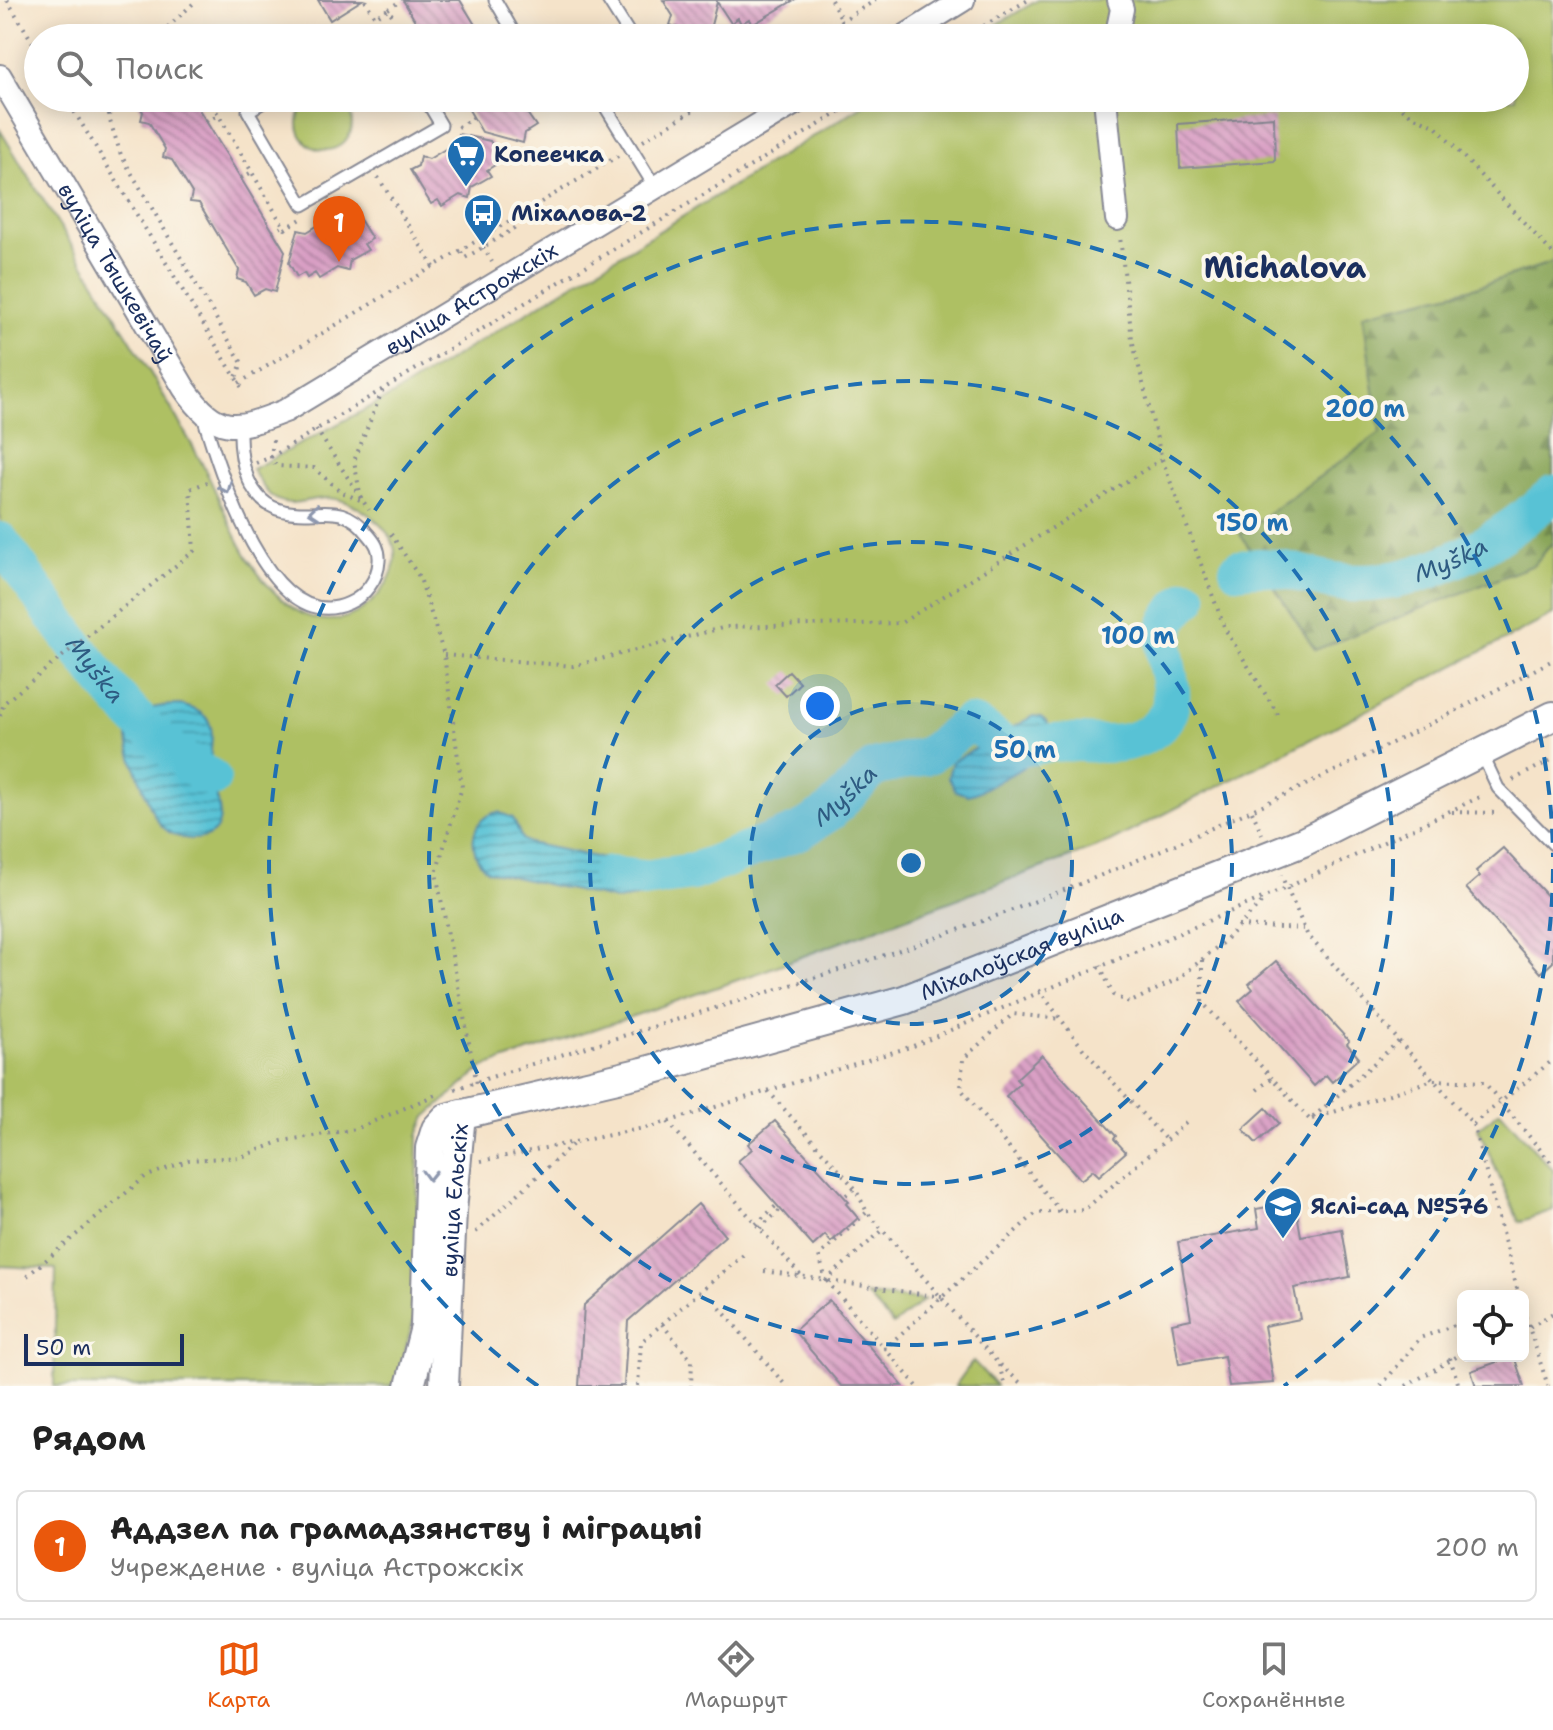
<!DOCTYPE html>
<html lang="ru">
<head>
<meta charset="utf-8">
<style>
  body { margin:0; font-family:"Shantell Sans",sans-serif; background:#f2f2f2; color:#222 }
  .controls { position:absolute; right:24px; bottom:24px; display:grid; overflow:hidden; border-radius:12px; box-shadow:0 4px 20px #0003 }
  .controls button { width:72px; height:72px; display:grid; place-items:center; padding:0; border:0; border-bottom:2px solid #e0e0e0; background:#fff; color:#222; font:40px sans-serif }
  .scale { position:absolute; left:24px; bottom:20px; width:160px; box-sizing:border-box; padding-left:8px; border:4px solid #1b2f5e; border-top:0; font-size:22px; line-height:28px; white-space:nowrap; color:#1b2f5e; -webkit-text-stroke:6px #fbf7ec; paint-order:stroke }
  .you { position:absolute; left:820px; top:706px; width:28px; height:28px; margin:-20px; border:6px solid #fff; border-radius:50%; background:#1a73e8; box-shadow:0 0 0 12px #1a73e833 }
  .badge { display:grid; place-items:center; width:52px; height:52px; border-radius:50%; background:#ea580c; color:#fff; font-size:26px; font-weight:700 }
  .pin { position:absolute; translate:-50% -66px; filter:drop-shadow(0 2px 4px #0008) }
  .pin::after { content:''; position:absolute; top:42px; width:28px; height:24px; background:inherit; clip-path:polygon(0 0,100% 0,50% 100%) }
  .list { margin:0; padding:0; list-style:none }
  h2 { display:flex; justify-content:space-between; align-items:center; height:104px; margin:0; padding:0 32px; font-size:34px }
  h2 small { font-size:26px; font-weight:400; color:#767676 }
  .list li { display:grid; grid-template-columns:52px 1fr auto; gap:24px; align-items:center; box-sizing:border-box; height:112px; margin:0 16px 16px; padding:0 16px; border:2px solid #e0e0e0; border-radius:12px }
  .list b { display:block; font-size:30px; white-space:nowrap }
  .list p { margin:0; font-size:26px; white-space:nowrap; color:#767676 }
  .list em { font-size:26px; font-style:normal; color:#767676 }
  .icon { flex:none; width:44px; height:44px; fill:none; stroke:currentColor; stroke-width:2; stroke-linecap:round; stroke-linejoin:round }
  .map { position:relative; flex:none; width:1553px; height:1386px; overflow:hidden }
  .search { position:absolute; background:#fff; box-shadow:0 4px 20px #0003; left:24px; right:24px; top:24px; height:88px; display:flex; align-items:center; gap:20px; box-sizing:border-box; padding:0 28px; border-radius:44px; color:#767676; font-size:30px }
  .sheet { height:232px; background:#fff }
  nav { display:flex; justify-content:space-around; align-items:center; box-sizing:border-box; height:112px; border-top:2px solid #e0e0e0; background:#fff; font-size:22px; color:#767676 }
  nav a { display:grid; justify-items:center; gap:4px }
  nav .on { color:#ea580c }
  .map>svg:first-child { display:block }
  .green { fill:#aec064; stroke:#647861; stroke-width:2 }
  .forest { fill:url(#forest-firs); stroke:#526a5c; stroke-width:2 }
  .water { fill:url(#water-rules); stroke:#3a789a; stroke-width:2 }
  .lines { fill:none; stroke-linecap:round; stroke-linejoin:round }
  .river { stroke:#59c2d5; stroke-width:38 }
  .building { fill:url(#building-back-hatch) }
  .service-casing { stroke:#888994; stroke-width:15 }
  .minor-casing { stroke:#888994; stroke-width:26 }
  .tertiary-casing { stroke:#888994; stroke-width:32 }
  .path { stroke:#888994; stroke-width:4; stroke-dasharray:2 6; stroke-linecap:butt }
  .service { stroke:#fff; stroke-width:11 }
  .minor { stroke:#fff; stroke-width:22 }
  .tertiary { stroke:#fff; stroke-width:28 }
  .oneway { stroke:#8d97ae }
  .ring { fill:none; stroke:#1f6fb2; stroke-width:4; stroke-dasharray:14 10 }
  .labels { text-anchor:middle; stroke-width:8; stroke-linejoin:round; paint-order:stroke }
  .poi-label { font-size:22px; font-weight:bold; fill:#1b2f5e; stroke:#fbf7ec; text-anchor:start }
  .street-label { font-size:22px; fill:#1b2f5e; stroke:#fbf7ec }
  .water-label { font-size:24px; font-style:italic; fill:#2e5b82; stroke:#fbf7ec }
  .district-label { font-size:30px; font-weight:bold; fill:#1b2f5e; stroke:#fbf7ec }
  .centre { fill:#1f6fb2; stroke:#fbf7ec; stroke-width:4 }
  .ring-label { font-size:24px; text-anchor:middle; font-weight:bold; fill:#1f6fb2; stroke:#fbf7ec; stroke-width:8; stroke-linejoin:round; paint-order:stroke }
</style>
</head>
<body>
<div class="map">
<svg width="1553" height="1386" viewBox="0 0 1553 1386">
  <defs>
    <pattern id="forest-firs" width="22" height="20" patternUnits="userSpaceOnUse" patternTransform="scale(2)"><rect width="22" height="20" fill="#8aa65a"/><path d="M5 1l3.5 6h-7zM16 11l3.5 6h-7z" fill="#70884e"/></pattern>
    <pattern id="water-rules" width="6" height="5" patternUnits="userSpaceOnUse" patternTransform="scale(2)"><rect width="6" height="5" fill="#59c2d5"/><path d="M0 2.5h6" fill="none" stroke="#499eb0"/></pattern>
    <pattern id="building-back-hatch" width="6" height="6" patternUnits="userSpaceOnUse" patternTransform="scale(2)"><rect width="6" height="6" fill="#d99fc4"/><path d="M-1 5l2 2M0 0l6 6M5-1l2 2" fill="none" stroke="#af82a2"/></pattern>
  </defs>
  <rect width="100%" height="100%" fill="#fbf7ec"/>
  <filter id="ink" filterUnits="userSpaceOnUse"><feTurbulence type="fractalNoise" baseFrequency=".0125" numOctaves="2"/><feDisplacementMap in="SourceGraphic" scale="16" xChannelSelector="R" yChannelSelector="G"/><feConvolveMatrix kernelMatrix="1 2 1 2 8 2 1 2 1" color-interpolation-filters="sRGB"/></filter>
  <filter id="wash" filterUnits="userSpaceOnUse"><feTurbulence type="fractalNoise" baseFrequency=".006" numOctaves="4" result="noise"/><feDisplacementMap in="SourceGraphic" scale="32" xChannelSelector="R" yChannelSelector="G"/><feGaussianBlur stdDeviation="1.8" result="paint"/><feColorMatrix in="noise" values="0 0 0 0 0 0 0 0 0 0 0 0 0 0 0 0 0 1.4 0 .05"/><feComposite in="paint" operator="in"/></filter>
  <g filter="url(#wash)">
    <rect width="100%" height="100%" fill="#f5e3c9"/>
    <g class="green">
      <path d="M 1038,0 L 1553,0 L 1553,615 L 1110,842 L 755,974 L 482,1068 L 426,1117 L 418,1135 L 417,1309 L 395,1386 L 54,1386 L 56,1269 L 0,1266 L 0,130 C 66,238 137,345 198,456 C 226,506 239,564 284,601 C 311,625 343,627 370,603 C 389,586 405,558 388,534 C 375,516 350,499 327,498 C 308,498 291,509 274,498 C 265,493 258,478 252,469 L 393,395 L 875,98 L 1515,98 L 1515,38 L 974,38 Z"/>
      <circle cx="325" cy="123" r="27"/>
      <polygon points="1500,1111 1553,1170 1553,1210 1519,1222 1478,1128"/>
      <polygon points="866,1295 924,1300 893,1325"/>
      <polygon points="973,1361 995,1384 996,1386 955,1386"/>
    </g>
    <polygon class="forest" points="1553,262 1553,542 1534,565 1315,650 1240,534 1380,433 1363,314 1473,288"/>
    <g class="water">
      <path d="M 180,705 C 230,716 204,744 212,778 C 217,801 234,838 192,839 C 182,839 171,835 164,828 C 152,817 148,799 142,785 C 123,736 113,706 180,705 Z"/>
      <path d="M 1033,716 L 1041,717 C 1081,747 995,782 975,793 L 968,795 L 956,791 L 948,777 L 952,762 Z"/>
      <path d="M 498,812 L 513,818 L 522,839 L 529,843 L 653,869 L 660,876 L 659,883 L 644,896 L 616,900 L 488,871 C 466,854 469,817 498,812 Z"/>
    </g>
    <g class="lines">
      <g class="river">
        <path id="s1" d="M 0,541 C 59,619 126,732 212,778"/>
        <path id="s2" d="M 1238,569 C 1275,561 1305,578 1341,582 C 1416,591 1499,543 1553,494"/>
        <path id="s3" d="M 610,875 L 644,879 L 692,872 L 800,831 L 830,812 L 874,768 L 929,755 L 967,724 C 985,725 993,742 1010,746 C 1025,750 1038,744 1053,743 C 1087,740 1118,752 1149,733 C 1206,697 1128,644 1189,598"/>
      </g>
    </g>
    <g id="blocks">
      <g class="building">
        <polygon points="318,0 362,0 330,20"/>
        <polygon points="403,0 460,0 483,38 425,38"/>
        <polygon points="663,0 794,0 752,25 749,19 741,24 738,18 731,23 717,2 708,37 699,35 693,38 685,38 679,28 670,25 673,16"/>
        <polygon points="135,98 192,98 285,251 275,292 265,289 254,295 246,282 237,279 239,270 199,203 190,202 192,193 172,160 163,157 165,149 149,122 141,120 143,112"/>
        <polygon points="462,98 518,98 529,103 527,113 536,126 525,133 523,143 482,132"/>
        <polygon points="1274,117 1275,161 1180,168 1178,124"/>
        <polygon points="458,134 490,141 499,156 492,160 495,165 487,170 491,176 472,187 470,198 460,195 442,206 438,200 431,204 410,170 418,166 420,156 429,159 455,143"/>
        <polygon points="351,205 372,239 364,244 368,250 350,260 348,271 337,268 319,279 315,273 307,278 304,273 297,277 289,263 298,230 307,232 333,216 335,207 344,210"/>
        <polygon points="789,671 800,683 786,696 775,684"/>
        <polygon points="1503,848 1553,902 1553,962 1541,973 1466,888 1480,876 1476,871"/>
        <polygon points="1276,961 1349,1041 1347,1044 1359,1058 1332,1082 1326,1075 1314,1086 1239,1001 1253,989 1249,984"/>
        <polygon points="1042,1055 1116,1136 1114,1139 1126,1152 1099,1176 1093,1170 1081,1180 1006,1096 1020,1083 1016,1079"/>
        <polygon points="1266,1108 1279,1123 1256,1143 1243,1129"/>
        <polygon points="775,1121 849,1202 846,1204 858,1218 831,1242 825,1235 813,1246 738,1161 752,1149 748,1144"/>
        <polygon points="1295,1202 1301,1236 1342,1229 1350,1277 1294,1288 1300,1319 1264,1326 1274,1383 1229,1386 1224,1356 1179,1364 1172,1323 1191,1319 1178,1242 1259,1228 1256,1209"/>
        <polygon points="698,1204 725,1236 628,1321 624,1386 579,1386 584,1305"/>
        <polygon points="829,1300 903,1386 841,1386 794,1331"/>
        <polygon points="1514,1356 1524,1386 1476,1386 1471,1371"/>
      </g>
    </g>
  </g>
  <g filter="url(#ink)">
    <use href="#blocks" fill-opacity="0" stroke="#888994" stroke-width="2"/>
    <g class="lines">
      <g class="service-casing">
        <g id="service">
          <polyline points="495,0 517,38"/>
          <polyline points="608,0 632,38"/>
          <polyline points="371,38 384,30 388,38"/>
          <polyline points="270,98 248,111 303,205 441,125 425,98"/>
          <polyline points="554,98 559,106 573,98"/>
          <polyline points="600,98 655,187"/>
          <path d="M 203,416 C 218,466 269,640 349,603 C 365,596 378,579 379,561 C 380,549 375,542 368,534 C 341,499 317,519 284,511 C 247,503 239,459 240,427"/>
          <polyline points="1482,754 1498,788 1553,844"/>
        </g>
      </g>
      <g class="minor-casing">
        <g id="minor">
          <polyline points="902,38 963,0"/>
          <polyline points="1116,38 1122,9 1119,0"/>
          <path id="s4" d="M 0,76 L 184,388 C 217,435 234,431 285,411 L 803,98"/>
          <polyline points="1105,98 1117,219"/>
        </g>
      </g>
      <g class="tertiary-casing">
        <g id="tertiary">
          <path id="s5" d="M 410,1386 L 425,1327 L 430,1148 L 436,1129 L 446,1118 L 643,1072 L 904,1000 L 1303,842 L 1553,716"/>
          <path id="s6" d="M 444,1386 L 452,1211 L 461,1114"/>
        </g>
      </g>
      <g class="path">
        <polyline points="7,0 38,51"/>
        <polyline points="365,0 375,17 388,9 392,15"/>
        <polyline points="831,0 842,20"/>
        <polyline points="388,9 402,0"/>
        <polyline points="156,38 197,0"/>
        <polyline points="337,38 360,25"/>
        <polyline points="813,38 876,0"/>
        <polyline points="963,38 1028,0"/>
        <polyline points="1269,38 1290,38"/>
        <polyline points="66,98 242,388"/>
        <polyline points="107,98 110,121 121,155 242,363 236,377"/>
        <polyline points="231,98 214,108 218,114 285,229 301,219"/>
        <polyline points="1390,98 1412,116 1435,126 1553,254"/>
        <polyline points="206,121 218,115"/>
        <polyline points="458,127 473,118"/>
        <polyline points="643,141 713,98"/>
        <polyline points="378,177 434,267"/>
        <polyline points="241,178 252,172"/>
        <polyline points="273,232 283,226"/>
        <polyline points="483,247 492,262"/>
        <polyline points="461,252 465,258 517,227 512,219"/>
        <polyline points="239,383 618,156"/>
        <polyline points="316,429 369,510"/>
        <polyline points="273,440 271,457 276,466 314,468 341,492 360,500"/>
        <polyline points="1162,459 1225,629 1279,716"/>
        <polyline points="256,463 271,457 863,98"/>
        <polyline points="361,498 354,461 383,389"/>
        <polyline points="391,534 420,578 444,655 462,787 436,873 477,1084"/>
        <polyline points="444,655 573,666 726,627 901,623 1162,459 1132,339 1120,237"/>
        <polyline points="0,716 4,703 194,551 190,489 207,482"/>
        <polyline points="1513,780 1553,759"/>
        <polyline points="1252,811 1262,834"/>
        <polyline points="1452,812 1499,813"/>
        <polyline points="1238,926 1305,929"/>
        <polyline points="1202,960 1202,1002 1272,1078"/>
        <polyline points="1100,965 1113,995 1129,1003 1178,979 1222,943 1263,901"/>
        <polyline points="1039,990 1084,1050 1166,1140"/>
        <polyline points="1399,1041 1473,1124 1519,1296"/>
        <path d="M 455,1089 C 643,1026 835,978 1020,907 C 1203,838 1380,752 1553,660"/>
        <polyline points="1257,1090 1272,1078 1310,1120 1399,1041 1307,934 1281,875"/>
        <polyline points="768,1091 855,1188 867,1212 997,1362 1024,1386"/>
        <polyline points="1312,1119 1433,1080 1484,1082 1553,1165"/>
        <polyline points="668,1122 801,1276"/>
        <polyline points="1473,1124 1553,1060"/>
        <polyline points="481,1161 654,1126 913,1046 1286,888 1484,795"/>
        <polyline points="846,1195 855,1188"/>
        <polyline points="1060,1211 961,1089 963,1059 1013,1014 1061,1019"/>
        <polyline points="866,1213 819,1256 826,1280 883,1230"/>
        <polyline points="756,1224 777,1205"/>
        <polyline points="760,1228 781,1209"/>
        <polyline points="476,1232 573,1144"/>
        <polyline points="764,1271 826,1280 917,1386"/>
        <polyline points="27,1276 145,1177 189,1160 241,1157 282,1141 356,1129 435,1095"/>
        <polyline points="829,1281 942,1297"/>
        <polyline points="720,1308 786,1386"/>
        <polyline points="1523,1309 1548,1386"/>
        <polyline points="662,1324 692,1361 691,1386"/>
        <polyline points="1523,1331 1553,1313"/>
        <polyline points="884,1349 1036,1213 1084,1210 1186,1123"/>
        <polyline points="1450,1358 1459,1386"/>
        <polyline points="999,1365 1005,1386"/>
        <polyline points="638,1386 641,1342 747,1252"/>
        <polyline points="1381,1386 1420,1338 1463,1322"/>
        <polyline points="1406,1386 1463,1353"/>
      </g>
      <use href="#service" class="service"/>
      <use href="#minor" class="minor"/>
      <use href="#tertiary" class="tertiary"/>
    </g>
    <defs><path id="oneway-chevron" d="M-2-3.5L2.5 0L-2 3.5" fill="none" stroke-width="1.6" stroke-linecap="round" stroke-linejoin="round" transform="scale(2)"/></defs>
    <g class="oneway">
      <use href="#oneway-chevron" transform="translate(226 488) rotate(67)"/>
      <use href="#oneway-chevron" transform="translate(314 512) rotate(175)"/>
      <use href="#oneway-chevron" transform="translate(429 1175) rotate(91)"/>
    </g>
  </g>
  <circle cx="911" cy="863" r="161" fill="#1f6fb2" fill-opacity=".12"/>
  <g class="ring">
    <circle cx="911" cy="863" r="161"/>
    <circle cx="911" cy="863" r="321"/>
    <circle cx="911" cy="863" r="482"/>
    <path d="M1553 869A642 642 0 0 1 1284 1386M538 1386A642 642 0 1 1 1553 857"/>
  </g>
  <defs>
    <g id="supermarket-pin" transform="scale(2)"><path d="M0 17L-7.5 6A9.5 9.5 0 1 1 7.5 6Z" fill="#1f6fb2" stroke="#fbf7ec"/><path d="M-6-5.5h2.5l.6 2H6L4.5 2H-2.5L-4.4-4H-6ZM-1.5 3.2a1.3 1.3 0 1 0 .1 0ZM3 3.2a1.3 1.3 0 1 0 .1 0Z" fill="#fff"/></g>
    <g id="bus-pin" transform="scale(2)"><path d="M0 17L-7.5 6A9.5 9.5 0 1 1 7.5 6Z" fill="#1f6fb2" stroke="#fbf7ec"/><path d="M-5-6H5V4H4V6H2V4H-2V6H-4V4H-5ZM-3.5-4V0h7V-4ZM-3.5 1.2v1.5H-2V1.2ZM2 1.2v1.5H3.5V1.2Z" fill="#fff"/></g>
    <g id="school-pin" transform="scale(2)"><path d="M0 17L-7.5 6A9.5 9.5 0 1 1 7.5 6Z" fill="#1f6fb2" stroke="#fbf7ec"/><path d="M0-5L7-2L0 1L-7-2ZM-4 1L0 2.5L4 1V4Q0 6-4 4Z" fill="#fff"/></g>
  </defs>
  <g fill-rule="evenodd">
    <use href="#supermarket-pin" x="466" y="154"/>
    <use href="#bus-pin" x="483" y="213"/>
    <use href="#school-pin" x="1283" y="1206"/>
  </g>
  <g class="labels">
    <g class="poi-label">
      <text x="494" y="162">Копеечка</text>
      <text x="511" y="221">Міхалова-2</text>
      <text x="1311" y="1214">Яслі-сад №576</text>
    </g>
    <g class="street-label">
      <text dy="8" stroke="none"><textPath href="#s4" startOffset="228">вуліца Тышкевічаў</textPath></text>
      <text dy="8" stroke="none"><textPath href="#s4" startOffset="698">вуліца Астрожскіх</textPath></text>
      <text dy="8" stroke="none"><textPath href="#s5" startOffset="874">Міхалоўская вуліца</textPath></text>
      <text dy="8" stroke="none"><textPath href="#s6" startOffset="186">вуліца Ельскіх</textPath></text>
    </g>
    <g class="water-label">
      <text dy="8" stroke="none"><textPath href="#s2" startOffset="218">Муška</textPath></text>
      <text dy="8" stroke="none"><textPath href="#s1" startOffset="160">Муška</textPath></text>
      <text dy="8" stroke="none"><textPath href="#s3" startOffset="256">Муška</textPath></text>
    </g>
    <g class="district-label">
      <text x="1285" y="278">Michalova</text>
    </g>
  </g>
  <circle cx="911" cy="863" r="12" class="centre"/>
  <g class="ring-label">
    <text x="1365" y="417">200 m</text>
    <text x="1252" y="531">150 m</text>
    <text x="1138" y="644">100 m</text>
    <text x="1025" y="758">50 m</text>
  </g>
</svg>
<div class="controls">
<button><svg class="icon" aria-label="locate" viewBox="0 0 24 24"><circle cx="12" cy="12" r="6"/><path d="M12 2v4M12 18v4M2 12h4M18 12h4"/></svg></button>
</div>
<div class="scale">50 m</div>
<div class="you"></div>
<div class="pin badge" style="left:339px;top:262px">1</div>
<div class="search"><svg class="icon" aria-label="search" viewBox="0 0 24 24"><circle cx="10" cy="10" r="6"/><path d="M15 15l6 6"/></svg>Поиск</div>
</div>
<section class="sheet">
<h2>Рядом<small></small></h2>
<ul class="list">
<li><span class="badge">1</span><div><b>Аддзел па грамадзянству і міграцыі</b><p>Учреждение · вуліца Астрожскіх</p></div><em>200 m</em></li>
</ul>
</section>
<nav>
<a class="on"><svg class="icon" aria-label="map" viewBox="0 0 24 24"><path d="M3 6l6-2 6 2 6-2v14l-6 2-6-2-6 2zM9 4v14M15 6v14"/></svg>Карта</a>
<a><svg class="icon" aria-label="directions" viewBox="0 0 24 24"><path d="M12 3l9 9-9 9-9-9zM9 14v-3h6M13 9l2 2-2 2"/></svg>Маршрут</a>
<a><svg class="icon" aria-label="saved" viewBox="0 0 24 24"><path d="M7 4h10v16l-5-4-5 4z"/></svg>Сохранённые</a>
</nav>
</body>
</html>
